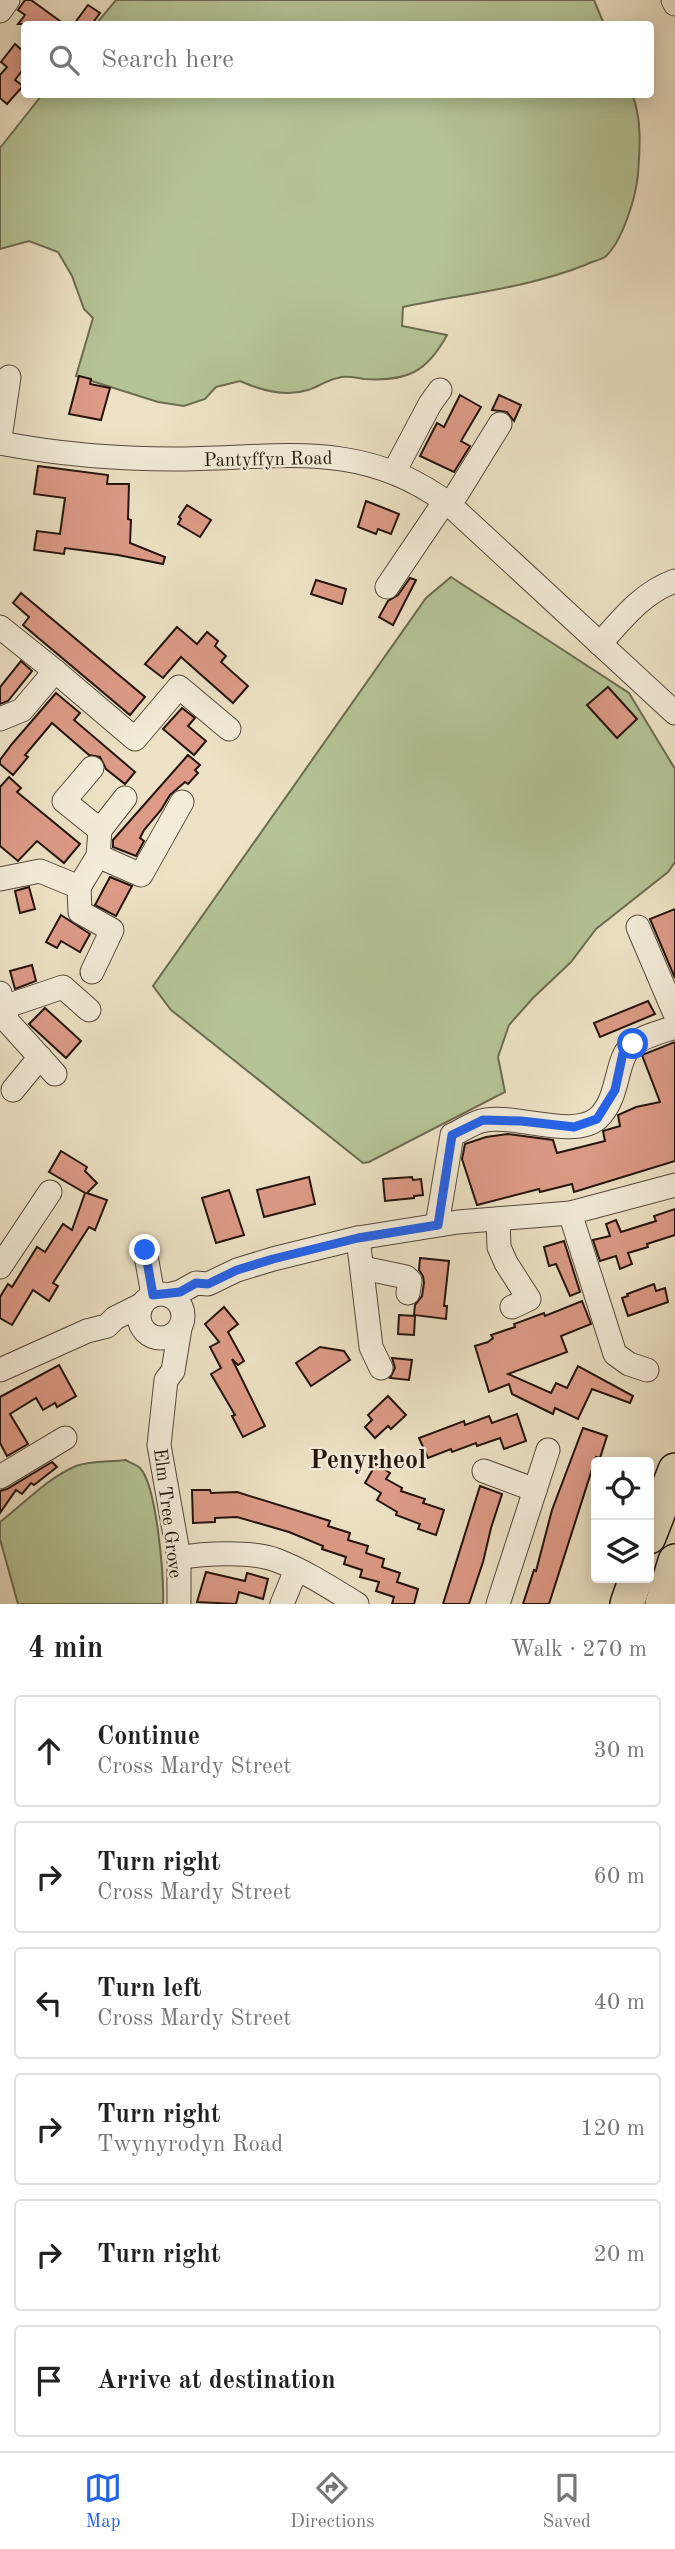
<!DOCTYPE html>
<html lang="en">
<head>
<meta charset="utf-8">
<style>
  body { margin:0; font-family:"Old Standard TT",serif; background:#f6f6f6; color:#222 }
  .controls { position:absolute; right:21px; bottom:21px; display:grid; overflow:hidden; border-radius:7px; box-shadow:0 4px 18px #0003 }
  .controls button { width:63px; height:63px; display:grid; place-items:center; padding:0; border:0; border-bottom:2px solid #e0e0e0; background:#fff; color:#222; font:35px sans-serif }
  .stop { position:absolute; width:21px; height:21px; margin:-16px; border:5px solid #2563eb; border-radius:50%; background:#fff }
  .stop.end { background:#2563eb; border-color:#fff; box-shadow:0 2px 7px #0008 }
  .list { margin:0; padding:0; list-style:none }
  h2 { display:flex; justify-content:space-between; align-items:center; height:91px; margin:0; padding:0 28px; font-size:30px }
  h2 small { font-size:23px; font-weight:400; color:#767676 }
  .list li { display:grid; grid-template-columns:46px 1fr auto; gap:21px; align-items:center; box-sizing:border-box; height:112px; margin:0 14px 14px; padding:0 14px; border:2px solid #e0e0e0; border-radius:7px }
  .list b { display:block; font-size:26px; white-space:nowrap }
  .list p { margin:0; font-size:23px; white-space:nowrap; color:#767676 }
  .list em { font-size:23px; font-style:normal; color:#767676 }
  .icon { flex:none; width:38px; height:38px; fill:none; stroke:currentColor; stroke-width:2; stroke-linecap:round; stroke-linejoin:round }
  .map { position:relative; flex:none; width:675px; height:1604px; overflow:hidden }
  .search { position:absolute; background:#fff; box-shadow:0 4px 18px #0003; left:21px; right:21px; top:21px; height:77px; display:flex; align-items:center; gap:18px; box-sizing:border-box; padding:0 24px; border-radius:7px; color:#767676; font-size:26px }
  .sheet { height:847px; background:#fff }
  nav { display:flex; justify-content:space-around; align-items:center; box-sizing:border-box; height:98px; border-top:2px solid #e0e0e0; background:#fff; font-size:19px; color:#767676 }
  nav a { display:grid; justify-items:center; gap:4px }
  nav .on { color:#2563eb }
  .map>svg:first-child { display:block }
  .green { fill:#b5c497; stroke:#6c6c52; stroke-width:2 }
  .building { fill:#dd9b87; stroke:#24140d; stroke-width:2 }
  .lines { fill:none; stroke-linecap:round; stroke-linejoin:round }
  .minor-casing { stroke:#56483b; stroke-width:25 }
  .highway-casing { stroke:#24140d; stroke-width:36 }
  .minor { stroke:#f3ecd9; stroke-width:23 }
  .highway { stroke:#ede2c5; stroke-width:33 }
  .route { stroke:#2563eb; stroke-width:9 }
  .labels { text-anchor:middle; stroke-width:5; stroke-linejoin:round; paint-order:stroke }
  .street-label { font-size:19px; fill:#24140d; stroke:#f3ecd9 }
  .district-label { font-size:26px; font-weight:bold; fill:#24140d; stroke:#f3ecd9 }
</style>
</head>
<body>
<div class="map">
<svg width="675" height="1604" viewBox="0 0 675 1604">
  <rect width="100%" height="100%" fill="#ede2c5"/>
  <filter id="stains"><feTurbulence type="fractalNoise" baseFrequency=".00286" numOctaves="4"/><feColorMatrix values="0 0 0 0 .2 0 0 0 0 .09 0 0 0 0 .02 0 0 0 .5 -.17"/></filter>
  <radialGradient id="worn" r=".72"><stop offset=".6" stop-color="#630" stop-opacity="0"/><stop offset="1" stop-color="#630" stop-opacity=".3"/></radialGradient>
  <g class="green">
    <polygon points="116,0 594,0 604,24 96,24"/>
    <path d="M 632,94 C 642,118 640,148 638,174 C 636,196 623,241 605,257 C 600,260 591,262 585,265 C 528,288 463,294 403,307 L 402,326 L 447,335 C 427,372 407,382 364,379 C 356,378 346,375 338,378 C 327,380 318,387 308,390 C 286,397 260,390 240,381 L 216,387 L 205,399 L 184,406 L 158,402 L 76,376 L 93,318 L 84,309 L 72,276 L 58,252 L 29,241 L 0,249 L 0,148 L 42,95 Z"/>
    <polygon points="451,577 629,693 675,769 675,862 668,872 596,929 571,962 533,998 509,1025 498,1057 505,1092 369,1162 363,1163 171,1010 153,986 426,598"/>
    <path d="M 126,1460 C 130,1463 137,1465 140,1468 C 157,1486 164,1578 163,1604 L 18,1604 L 0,1539 L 0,1522 C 25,1503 46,1479 76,1466 C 90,1461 111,1462 126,1460 Z"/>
  </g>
  <g class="building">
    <polygon points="25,0 31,0 64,24 18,24 25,15 18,10"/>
    <polygon points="88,5 100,13 92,24 74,24"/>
    <polygon points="15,44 24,52 24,68 15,80 23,86 7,104 0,98 0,75 7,67 1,62"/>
    <polygon points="79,376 91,379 90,384 110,388 101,420 69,414"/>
    <polygon points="460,395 481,407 461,441 470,446 454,472 420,456 437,423 444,427"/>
    <polygon points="499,395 521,405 514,421 507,412 492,410"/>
    <polygon points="38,466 108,475 107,484 129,484 128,519 131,520 130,543 165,557 163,564 118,555 65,548 64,554 34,550 37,531 60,534 65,498 34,494"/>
    <polygon points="366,501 399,514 391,534 378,529 376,534 358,527"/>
    <polygon points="187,505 211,520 200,537 178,524 181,519 179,517"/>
    <polygon points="410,578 416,580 393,625 379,617 388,601 398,595"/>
    <polygon points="316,580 346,589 342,604 311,594"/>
    <polygon points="21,593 145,697 130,715 23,625 29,617 13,603"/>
    <polygon points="177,627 197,644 207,632 218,641 215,646 226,656 221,662 248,686 233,703 181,657 163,678 145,664"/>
    <polygon points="21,661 32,671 8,701 0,704 0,687"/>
    <polygon points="608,687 637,719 617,738 587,705"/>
    <polygon points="56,693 80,713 74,720 135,772 125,784 106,769 100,757 89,755 52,723 25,755 28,757 13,775 0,764 0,760 12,744"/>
    <polygon points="182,708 195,718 188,726 206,741 194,755 163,729"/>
    <polygon points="188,755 200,765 195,770 198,773 188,784 185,782 170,795 161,810 144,830 140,838 144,841 136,856 113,847 113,840"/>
    <polygon points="9,777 21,788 17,792 80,844 64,863 37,841 18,861 0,846 0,787"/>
    <polygon points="110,877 132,886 116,916 95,905"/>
    <polygon points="29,887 35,909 20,913 15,891"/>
    <polygon points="675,909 675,978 650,919"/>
    <polygon points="61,915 90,934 80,952 61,941 57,948 46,942"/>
    <polygon points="32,965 36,981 15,989 10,971"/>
    <polygon points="648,1001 655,1014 600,1037 594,1023"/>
    <polygon points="45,1008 81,1041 66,1058 29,1024"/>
    <polygon points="675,1042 675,1161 574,1192 572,1184 540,1192 539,1189 477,1205 462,1159 465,1144 486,1137 508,1134 553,1140 557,1153 605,1141 603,1131 620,1126 618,1115 636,1107 660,1102 642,1055"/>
    <polygon points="61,1151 87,1167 85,1171 97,1183 87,1193 107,1200 95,1230 89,1227 53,1283 58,1286 49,1301 33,1290 12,1325 0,1318 0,1297 8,1284 12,1287 37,1247 45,1252 63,1224 72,1230 85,1193 49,1172"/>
    <polygon points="309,1177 315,1204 264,1217 257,1190"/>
    <polygon points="412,1177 413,1180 421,1179 423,1195 414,1196 414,1198 385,1201 383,1179"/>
    <polygon points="229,1190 244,1235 216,1243 202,1198"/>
    <polygon points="675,1209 675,1235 647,1244 648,1247 628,1253 632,1264 620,1269 616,1256 600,1261 593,1240 610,1236 606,1224 616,1220 621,1232 656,1221 654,1216"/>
    <polygon points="564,1241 580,1292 570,1296 556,1264 549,1266 544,1247"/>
    <polygon points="420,1258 449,1261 444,1306 447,1306 446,1319 414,1315 415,1305 422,1296 424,1283 423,1276 419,1270"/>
    <polygon points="654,1284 656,1291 665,1288 668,1302 628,1316 622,1298 628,1296 627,1294"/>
    <polygon points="582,1301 591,1324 561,1336 567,1352 508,1374 551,1393 556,1383 567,1388 578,1366 633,1396 630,1403 592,1389 578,1419 555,1408 553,1414 512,1394 509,1384 489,1392 475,1346 488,1342 493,1338 491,1335 515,1327 514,1324 544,1313 545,1316"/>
    <polygon points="224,1307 238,1324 228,1332 244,1361 238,1365 232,1359 265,1426 243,1437 232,1416 235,1415 211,1374 221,1368 210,1347 219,1342 205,1324"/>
    <polygon points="399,1315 415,1316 414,1335 398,1334"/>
    <polygon points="320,1347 344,1351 350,1360 311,1386 296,1363"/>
    <polygon points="392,1358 412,1360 409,1380 390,1378 395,1368"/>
    <polygon points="59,1365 76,1396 57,1407 55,1403 43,1410 36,1398 10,1414 28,1444 7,1456 0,1443 0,1397"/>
    <polygon points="388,1396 406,1415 391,1429 388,1426 375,1438 365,1427 372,1420 368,1415"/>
    <polygon points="517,1414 526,1441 504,1449 500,1438 477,1446 476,1443 452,1452 451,1449 428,1458 419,1438 464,1421 465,1425 489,1416 492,1423"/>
    <polygon points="583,1428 607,1436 600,1458 596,1457 549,1604 523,1604 534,1570 536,1571 552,1510"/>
    <polygon points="52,1462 57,1467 34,1485 31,1483 22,1494 16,1490 0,1513 0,1491 7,1489"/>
    <polygon points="376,1464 390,1473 386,1479 402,1488 401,1491 425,1499 423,1503 444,1510 436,1535 418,1529 420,1524 396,1515 397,1512 377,1500 381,1493 365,1483"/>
    <polygon points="480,1486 502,1494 491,1528 483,1562 469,1604 443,1604"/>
    <polygon points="192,1490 210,1490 211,1493 237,1492 330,1521 328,1526 350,1533 348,1540 368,1546 366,1553 384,1559 382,1567 400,1573 397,1582 418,1589 414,1604 392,1604 394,1597 376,1591 379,1582 360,1577 362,1570 344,1564 346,1557 322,1549 323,1546 289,1532 237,1517 215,1518 215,1522 193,1523"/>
    <polygon points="206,1572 245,1581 247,1573 268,1579 263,1599 239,1592 236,1604 197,1602"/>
  </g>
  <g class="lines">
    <g class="minor-casing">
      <g id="minor">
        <polyline points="673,0 675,4"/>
        <polyline points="0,11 8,0"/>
        <polyline points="0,438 9,377"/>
        <path d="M 0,443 C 58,454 115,459 174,459 C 277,459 361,437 450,505 L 675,713"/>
        <polyline points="394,472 430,404 440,390"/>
        <polyline points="450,505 500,424"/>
        <polyline points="387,587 445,501"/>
        <polyline points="0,627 55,671"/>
        <path d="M 600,644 C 622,619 643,592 675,581"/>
        <polyline points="0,719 22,710 55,671 135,739 179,687 229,729"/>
        <polyline points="100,830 125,798"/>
        <polyline points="98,856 141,875 182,802"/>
        <polyline points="0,879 40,871 79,887 98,856 100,830 64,801 92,768"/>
        <polyline points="79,887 80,912 112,930 92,972"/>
        <polyline points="638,927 675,1014"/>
        <polyline points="0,993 8,1022 55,1074"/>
        <polyline points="4,1007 63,987 89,1010"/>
        <polyline points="13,1090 40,1057"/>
        <polyline points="570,1213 615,1354 629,1364 647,1370"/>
        <polyline points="498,1219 499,1247 506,1263 529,1299 512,1307"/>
        <path d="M 437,1225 L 452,1135 C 461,1131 471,1124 481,1121 C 512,1112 573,1140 598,1118 C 620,1098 615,1060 631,1046 C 642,1036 661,1032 675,1027"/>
        <polyline points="358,1238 371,1347 381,1368"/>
        <polyline points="145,1250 153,1295"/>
        <polyline points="0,1267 50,1192"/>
        <polyline points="363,1268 406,1277 410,1281 408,1293"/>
        <circle cx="161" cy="1316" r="22"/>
        <polyline points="168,1295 180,1292 196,1283 208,1284 237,1270 273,1259 358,1238 458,1222 570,1213 675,1185"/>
        <polyline points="0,1370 87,1331 107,1326 115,1318 141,1305"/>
        <polyline points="484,1471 535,1490"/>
        <polyline points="0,1477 65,1438"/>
        <path d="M 179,1558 C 204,1553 252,1551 276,1560 C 305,1571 331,1588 357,1604"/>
        <polyline points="179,1604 179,1558 159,1445 166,1380 173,1371 180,1328"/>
        <polyline points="282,1604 296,1570"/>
        <polyline points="498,1604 548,1450"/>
      </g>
    </g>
    <g class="highway-casing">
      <g id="highway">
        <polyline points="649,1537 675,1470"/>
        <polyline points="627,1604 636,1578"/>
        <polyline points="662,1604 675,1561"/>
      </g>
    </g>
    <use href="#minor" class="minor"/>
    <use href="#highway" class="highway"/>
  </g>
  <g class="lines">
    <polyline class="route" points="145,1250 153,1295 180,1292 196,1283 208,1284 237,1270 273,1259 358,1238 438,1225 452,1135 483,1120 521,1121 574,1127 597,1119 615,1090 623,1053 633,1044"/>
  </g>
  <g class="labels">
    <g class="street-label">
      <text transform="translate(268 458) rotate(-1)" y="7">Pantyffyn Road</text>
      <text transform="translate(169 1513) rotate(83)" y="7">Elm Tree Grove</text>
    </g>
    <g class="district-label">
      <text x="368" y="1468">Penyrheol</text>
    </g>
  </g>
  <rect width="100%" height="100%" filter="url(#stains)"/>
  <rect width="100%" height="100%" fill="url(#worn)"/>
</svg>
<div class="controls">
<button><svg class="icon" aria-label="locate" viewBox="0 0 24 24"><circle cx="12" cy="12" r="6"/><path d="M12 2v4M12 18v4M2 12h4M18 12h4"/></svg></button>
<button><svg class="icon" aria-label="layers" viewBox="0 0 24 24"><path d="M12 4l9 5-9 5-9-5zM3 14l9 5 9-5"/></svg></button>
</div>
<div class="stop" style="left:633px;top:1044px"></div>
<div class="stop end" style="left:145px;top:1250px"></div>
<div class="search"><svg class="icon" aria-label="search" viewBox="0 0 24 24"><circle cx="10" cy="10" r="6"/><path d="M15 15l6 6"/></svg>Search here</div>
</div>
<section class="sheet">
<h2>4 min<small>Walk · 270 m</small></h2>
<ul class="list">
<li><svg class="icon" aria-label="ahead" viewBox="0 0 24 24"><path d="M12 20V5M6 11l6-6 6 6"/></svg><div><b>Continue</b><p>Cross Mardy Street</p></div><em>30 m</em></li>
<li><svg class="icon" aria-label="right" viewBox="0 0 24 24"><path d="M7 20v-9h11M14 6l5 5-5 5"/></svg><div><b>Turn right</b><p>Cross Mardy Street</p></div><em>60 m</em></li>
<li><svg class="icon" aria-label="left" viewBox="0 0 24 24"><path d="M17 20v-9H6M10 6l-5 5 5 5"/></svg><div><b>Turn left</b><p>Cross Mardy Street</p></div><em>40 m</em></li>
<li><svg class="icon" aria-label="right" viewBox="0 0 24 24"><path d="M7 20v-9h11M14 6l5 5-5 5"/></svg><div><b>Turn right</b><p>Twynyrodyn Road</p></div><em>120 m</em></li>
<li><svg class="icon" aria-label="right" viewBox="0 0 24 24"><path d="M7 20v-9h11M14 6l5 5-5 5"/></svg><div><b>Turn right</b></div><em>20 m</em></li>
<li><svg class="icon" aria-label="arrive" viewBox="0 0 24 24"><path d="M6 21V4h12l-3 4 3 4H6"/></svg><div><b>Arrive at destination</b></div></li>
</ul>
</section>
<nav>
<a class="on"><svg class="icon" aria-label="map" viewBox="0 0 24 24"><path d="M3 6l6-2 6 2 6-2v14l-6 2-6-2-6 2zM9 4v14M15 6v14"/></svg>Map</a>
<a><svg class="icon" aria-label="directions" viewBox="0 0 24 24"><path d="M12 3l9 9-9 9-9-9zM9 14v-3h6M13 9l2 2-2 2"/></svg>Directions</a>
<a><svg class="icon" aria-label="saved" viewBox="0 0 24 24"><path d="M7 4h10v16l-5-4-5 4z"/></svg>Saved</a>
</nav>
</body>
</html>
